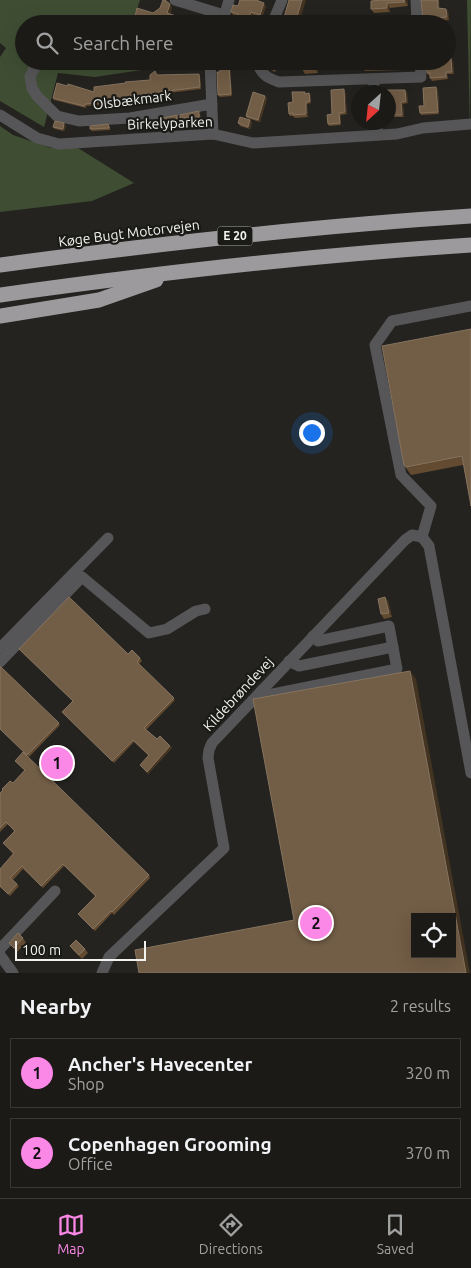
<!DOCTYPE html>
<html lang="en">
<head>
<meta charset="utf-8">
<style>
  body { margin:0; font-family:Ubuntu,sans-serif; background:#242320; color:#f1f3f6 }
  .controls { position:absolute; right:15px; bottom:15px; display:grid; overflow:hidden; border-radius:0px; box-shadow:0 5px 20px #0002 }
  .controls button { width:45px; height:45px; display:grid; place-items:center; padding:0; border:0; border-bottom:1px solid #393836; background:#1b1a17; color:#f1f3f6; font:25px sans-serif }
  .compass { position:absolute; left:351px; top:85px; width:45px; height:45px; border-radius:50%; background:#1b1a17; box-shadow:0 5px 20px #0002; rotate:207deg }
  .scale { position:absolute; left:15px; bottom:12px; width:131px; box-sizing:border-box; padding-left:5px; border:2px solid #f2f2ef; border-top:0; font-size:14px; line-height:18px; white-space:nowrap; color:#f2f2ef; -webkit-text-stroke:4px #1a1a16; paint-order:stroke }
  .you { position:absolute; left:311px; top:432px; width:18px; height:18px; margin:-12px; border:4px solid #fff; border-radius:50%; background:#1a73e8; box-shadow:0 0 0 8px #1a73e833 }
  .badge { display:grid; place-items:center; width:32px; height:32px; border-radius:50%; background:#fb87e6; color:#111; font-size:16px; font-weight:700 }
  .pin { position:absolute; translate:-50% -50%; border:2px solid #fff; box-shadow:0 1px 5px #0006 }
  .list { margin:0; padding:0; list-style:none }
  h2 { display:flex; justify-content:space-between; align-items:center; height:65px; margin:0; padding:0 20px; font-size:21px }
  h2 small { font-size:16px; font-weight:400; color:#a0a1a1 }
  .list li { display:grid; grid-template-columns:32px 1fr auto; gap:15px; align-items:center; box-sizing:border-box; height:70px; margin:0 10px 10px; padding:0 10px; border:1px solid #393836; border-radius:0px }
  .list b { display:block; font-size:19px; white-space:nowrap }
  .list p { margin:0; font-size:16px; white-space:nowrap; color:#a0a1a1 }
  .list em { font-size:16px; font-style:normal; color:#a0a1a1 }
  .icon { flex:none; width:28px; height:28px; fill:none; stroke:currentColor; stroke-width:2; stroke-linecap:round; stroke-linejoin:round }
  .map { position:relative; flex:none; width:471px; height:973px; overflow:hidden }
  .search { position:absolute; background:#1b1a17; box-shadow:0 5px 20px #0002; left:15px; right:15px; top:15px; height:55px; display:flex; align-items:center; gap:12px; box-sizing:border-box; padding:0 18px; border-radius:28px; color:#a0a1a1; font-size:19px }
  .sheet { height:225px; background:#1b1a17 }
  nav { display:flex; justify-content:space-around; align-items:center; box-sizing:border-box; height:70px; border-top:1px solid #393836; background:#1b1a17; font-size:14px; color:#a0a1a1 }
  nav a { display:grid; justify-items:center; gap:2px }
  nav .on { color:#fb87e6 }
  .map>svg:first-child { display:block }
  .green { fill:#3f4e33 }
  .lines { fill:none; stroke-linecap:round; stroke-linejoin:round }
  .minor { stroke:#565557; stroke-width:11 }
  .highway { stroke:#9d9a9e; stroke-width:15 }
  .wall { fill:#634b31 }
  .shaded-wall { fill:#433321 }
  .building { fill:#725d46; stroke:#867460; fill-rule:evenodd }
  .labels { text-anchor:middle; stroke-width:4.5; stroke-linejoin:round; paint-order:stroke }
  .shield { fill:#1a1a16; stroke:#b1b1ae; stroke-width:1 }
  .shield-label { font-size:12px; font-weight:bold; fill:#f2f2ef }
  .street-label { font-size:14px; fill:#f2f2ef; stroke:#1a1a16 }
</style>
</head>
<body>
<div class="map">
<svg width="471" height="973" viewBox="0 0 471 973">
  <rect width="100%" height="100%" fill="#24231f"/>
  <g class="green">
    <polygon points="0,0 140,0 132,24 24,24 24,61 195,62 95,77 58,73 44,127 0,101 0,57 6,48 0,43"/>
    <polygon points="467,0 471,0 470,133"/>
    <polygon points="0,126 13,135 51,148 78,148 134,183 92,201 0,212"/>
  </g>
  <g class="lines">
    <g class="minor">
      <polyline points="175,0 224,15"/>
      <polyline points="416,0 417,24"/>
      <polyline points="222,24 229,0"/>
      <polyline points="272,24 282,0"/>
      <polyline points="39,61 30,76 32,88 37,96 57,116 79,121 130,118 212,104"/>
      <polyline points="210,61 213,134"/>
      <path d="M 259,61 L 258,65 C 263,76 268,78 279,82 L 421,77 L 420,61"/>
      <polyline points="374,79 374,92"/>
      <polyline points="0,115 37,138 59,144 213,134 253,143 397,134 423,128 471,124"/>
      <polyline points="377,122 377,135"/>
      <polyline points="422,537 431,506 401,475 375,345 392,321 471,306"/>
      <polyline points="0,648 108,538"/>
      <polyline points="289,661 299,666 393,647"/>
      <polyline points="0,662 82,577 149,633 167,629 196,611 205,609"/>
      <polyline points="262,690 268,695 397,669 389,626 318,641 313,636"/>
      <polyline points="0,949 55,891"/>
      <polyline points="0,955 13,973"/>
      <polyline points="102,973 109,957 224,848 208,758 209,750 212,743 405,540 412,535 422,537 429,546 471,773"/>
    </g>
    <g class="highway">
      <path d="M 0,265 C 156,244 313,226 471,216"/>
      <path d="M 0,295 C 156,273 313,255 471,245"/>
      <polyline points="0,316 99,300 156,280"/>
    </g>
  </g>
  <g class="wall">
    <polygon points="407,0 408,6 390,8 390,12 374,13 371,9 371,1"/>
    <polygon points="238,6 266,6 262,18 253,16 250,24 236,24 238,17 233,15 231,12"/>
    <polygon points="440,8 448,11 449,20 424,22 423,19"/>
    <polygon points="301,61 317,61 318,73 305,74 302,69"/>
    <polygon points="403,61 404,70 365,71 363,69"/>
    <polygon points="453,61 454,74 447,74 448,79 432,81 430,78 430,75 428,75 427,73"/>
    <polygon points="278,63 290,67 292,69 276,70 275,72 269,69 268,67"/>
    <polygon points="230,67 232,96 220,97 218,95 220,72"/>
    <polygon points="158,75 200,76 201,89 160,94 161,95 128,98 129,102 86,106 86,108 54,100 53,98 94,92 126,83 150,80"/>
    <polygon points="438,89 439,114 421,115 420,113"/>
    <polygon points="345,91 347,114 341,115 341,125 329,126 328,124"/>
    <polygon points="388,92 407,92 408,103 403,104 404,117 388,117"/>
    <polygon points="309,93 311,96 311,103 307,104 308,117 295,118 293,116 290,116 289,114 293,102 306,94"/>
    <polygon points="267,98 260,122 247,118 246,116"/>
    <polygon points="200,114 201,119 182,120 180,118"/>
    <polygon points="177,115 178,117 178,122 164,123 163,121"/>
    <polygon points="250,120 252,123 250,129 240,126 238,123"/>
    <polygon points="149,122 149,127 130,129 129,126"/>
    <polygon points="64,123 66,126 64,131 55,129 53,127"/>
    <polygon points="108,124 110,127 110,130 92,131 90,129"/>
    <polygon points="471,329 463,465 411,475 404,465"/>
    <polygon points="385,597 388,601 392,617 384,619 381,614"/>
    <polygon points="19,649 128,654 140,658 142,661 139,664 175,700 146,730 157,739 172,748 148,774 140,765 149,756 134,742 114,763 62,712 73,701"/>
    <polygon points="0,667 60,725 29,757 0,729"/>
    <polygon points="15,761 149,875 150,878 114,915 112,913 95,931 78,914 95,896 64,866 43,888 23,869 13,880 19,886 10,896 0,887 0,869 13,854 3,843 14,831 8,824 0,832 0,793 13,783 25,771"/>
    <polygon points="23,938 26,943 17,952 9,943"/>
    <polygon points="70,946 85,949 88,953 82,959 73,950"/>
  </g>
  <g class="shaded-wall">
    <polygon points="302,0 306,0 299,24 295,24"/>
    <polygon points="404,0 407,0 408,6 405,2"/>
    <polygon points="438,0 439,0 440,11 438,8"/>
    <polygon points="264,3 266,6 262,18 260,15"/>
    <polygon points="387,3 390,8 390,12 387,8"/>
    <polygon points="170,4 172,7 170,17 167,13"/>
    <polygon points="446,9 448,11 449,20 447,17"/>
    <polygon points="251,12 253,16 250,24 247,24"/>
    <polygon points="208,18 210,20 209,24 206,24"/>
    <polygon points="185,19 187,22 187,24 184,24"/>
    <polygon points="447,32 448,33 449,46 447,44"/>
    <polygon points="451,58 453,61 454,74 452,72"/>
    <polygon points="314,61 317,61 318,73 315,69"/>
    <polygon points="402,61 403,61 404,70 403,68"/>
    <polygon points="229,65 230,67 232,96 231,94"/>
    <polygon points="199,74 200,76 201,89 200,87"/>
    <polygon points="436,87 438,89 439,114 438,112"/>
    <polygon points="344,89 345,91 347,114 345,112"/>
    <polygon points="405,90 407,92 408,103 406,101"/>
    <polygon points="309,93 311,96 311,103 310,101"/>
    <polygon points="265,96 267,98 260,122 258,120"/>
    <polygon points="306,102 307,104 308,117 306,114"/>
    <polygon points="401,102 403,104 404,117 402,115"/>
    <polygon points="339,113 341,115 341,125 340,123"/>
    <polygon points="250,120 252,123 250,129 248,127"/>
    <polygon points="64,123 66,126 64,131 63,129"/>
    <polygon points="385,597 388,601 392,617 389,613"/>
    <polygon points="410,671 416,679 470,973 466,973"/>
    <polygon points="170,746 172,748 148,774 147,772"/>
  </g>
  <g class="building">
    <polygon points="163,0 165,0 170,4 167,13 185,19 184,24 143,24 134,21 137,8 153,13 160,8"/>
    <polygon points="240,0 256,0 264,3 260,15 251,12 247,24 236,24 238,14 231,12 233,5 238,6"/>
    <polygon points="289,0 302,0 295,24 282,24"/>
    <polygon points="381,0 404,0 405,2 387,3 387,8 371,9 371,1"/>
    <polygon points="421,0 438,0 438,8 446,9 447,17 423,19"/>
    <polygon points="200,16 208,18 206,24 198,24"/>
    <polygon points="407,19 408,24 384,24 384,21"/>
    <polygon points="451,58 452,72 446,72 446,77 430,78 430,73 427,73 426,61 447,61 447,59"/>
    <polygon points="269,61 276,61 276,62 290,67 274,68 274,70 268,67"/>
    <polygon points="301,61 314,61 315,69 302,69"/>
    <polygon points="363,61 402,61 403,68 363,69"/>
    <polygon points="220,64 229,65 231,94 218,95 217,72 220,72"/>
    <polygon points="155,71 157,75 199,74 200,87 159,92 159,93 127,96 127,100 85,104 84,106 53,98 57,83 67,86 68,84 94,92 94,87 126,83 125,82 150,80 150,75"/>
    <polygon points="436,87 438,112 420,113 419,106 424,106 423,88"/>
    <polygon points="344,89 345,112 339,113 340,123 328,124 327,115 332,114 331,90"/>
    <polygon points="387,90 405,90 406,101 401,102 402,115 388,115 388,92"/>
    <polygon points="253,92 265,96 258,120 246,116"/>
    <polygon points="292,92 305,92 305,94 309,93 310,101 306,102 306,114 293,115 293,113 289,114 288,103 293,102"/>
    <polygon points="199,111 199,117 180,118 180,115"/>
    <polygon points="177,115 177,120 163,121 163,118"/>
    <polygon points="240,117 250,120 248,127 238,123"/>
    <polygon points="147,120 148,125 129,126 129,123"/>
    <polygon points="55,121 64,123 63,129 53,127"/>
    <polygon points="108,124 109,128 90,129 90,126"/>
    <polygon points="471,329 471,506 462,456 406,467 404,465 382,346"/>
    <polygon points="69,597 128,654 132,650 140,658 137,662 174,698 144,728 157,739 160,736 170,746 147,772 140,765 149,755 133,740 112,761 62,712 73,701 19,649"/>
    <polygon points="385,597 389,613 381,614 378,599"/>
    <polygon points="0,667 1,667 59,723 27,755 0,729"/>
    <path d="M 410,671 L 466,973 L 139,973 L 135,950 L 294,920 L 253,699 ZM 415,917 L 452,917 L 452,954 L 415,954 Z"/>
    <polygon points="23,752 149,875 112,912 111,911 93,929 78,914 96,896 63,864 41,886 22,866 10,878 17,884 8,894 0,886 0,869 14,853 3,843 15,831 6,822 0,828 0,793 3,790 2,789 10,781 13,783 25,770 15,761"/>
    <polygon points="18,933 23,938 14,948 9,943"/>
    <polygon points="76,940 85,949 79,955 70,946"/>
  </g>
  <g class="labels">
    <rect class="shield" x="217.5" y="226.5" width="35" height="19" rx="4"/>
    <g class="shield-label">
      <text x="235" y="240">E 20</text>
    </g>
    <g class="street-label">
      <text transform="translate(132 100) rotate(-7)" y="5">Olsbækmark</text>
      <text transform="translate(170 123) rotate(-2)" y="5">Birkelyparken</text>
      <text transform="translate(129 233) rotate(-7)" y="5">Køge Bugt Motorvejen</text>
      <text transform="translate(238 694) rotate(-47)" y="5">Kildebrøndevej</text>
    </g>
  </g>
</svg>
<div class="controls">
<button><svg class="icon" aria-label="locate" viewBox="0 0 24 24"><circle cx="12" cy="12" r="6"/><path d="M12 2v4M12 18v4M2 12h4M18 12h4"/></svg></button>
</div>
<svg class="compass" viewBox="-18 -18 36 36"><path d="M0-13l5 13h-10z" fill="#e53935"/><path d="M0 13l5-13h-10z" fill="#a0a1a1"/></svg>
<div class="scale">100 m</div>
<div class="you"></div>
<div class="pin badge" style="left:57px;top:763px">1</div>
<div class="pin badge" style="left:316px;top:923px">2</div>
<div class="search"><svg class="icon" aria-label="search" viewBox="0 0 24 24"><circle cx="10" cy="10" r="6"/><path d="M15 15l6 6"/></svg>Search here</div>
</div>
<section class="sheet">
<h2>Nearby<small>2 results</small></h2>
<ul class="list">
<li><span class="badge">1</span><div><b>Ancher's Havecenter</b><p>Shop</p></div><em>320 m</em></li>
<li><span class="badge">2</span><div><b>Copenhagen Grooming</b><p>Office</p></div><em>370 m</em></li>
</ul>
</section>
<nav>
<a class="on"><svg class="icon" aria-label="map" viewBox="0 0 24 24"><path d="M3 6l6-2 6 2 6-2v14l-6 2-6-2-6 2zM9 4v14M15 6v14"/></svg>Map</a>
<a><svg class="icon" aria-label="directions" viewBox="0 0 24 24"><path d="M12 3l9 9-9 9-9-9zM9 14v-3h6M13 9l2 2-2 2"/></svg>Directions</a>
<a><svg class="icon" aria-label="saved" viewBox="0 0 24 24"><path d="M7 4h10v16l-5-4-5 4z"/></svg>Saved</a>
</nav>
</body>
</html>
